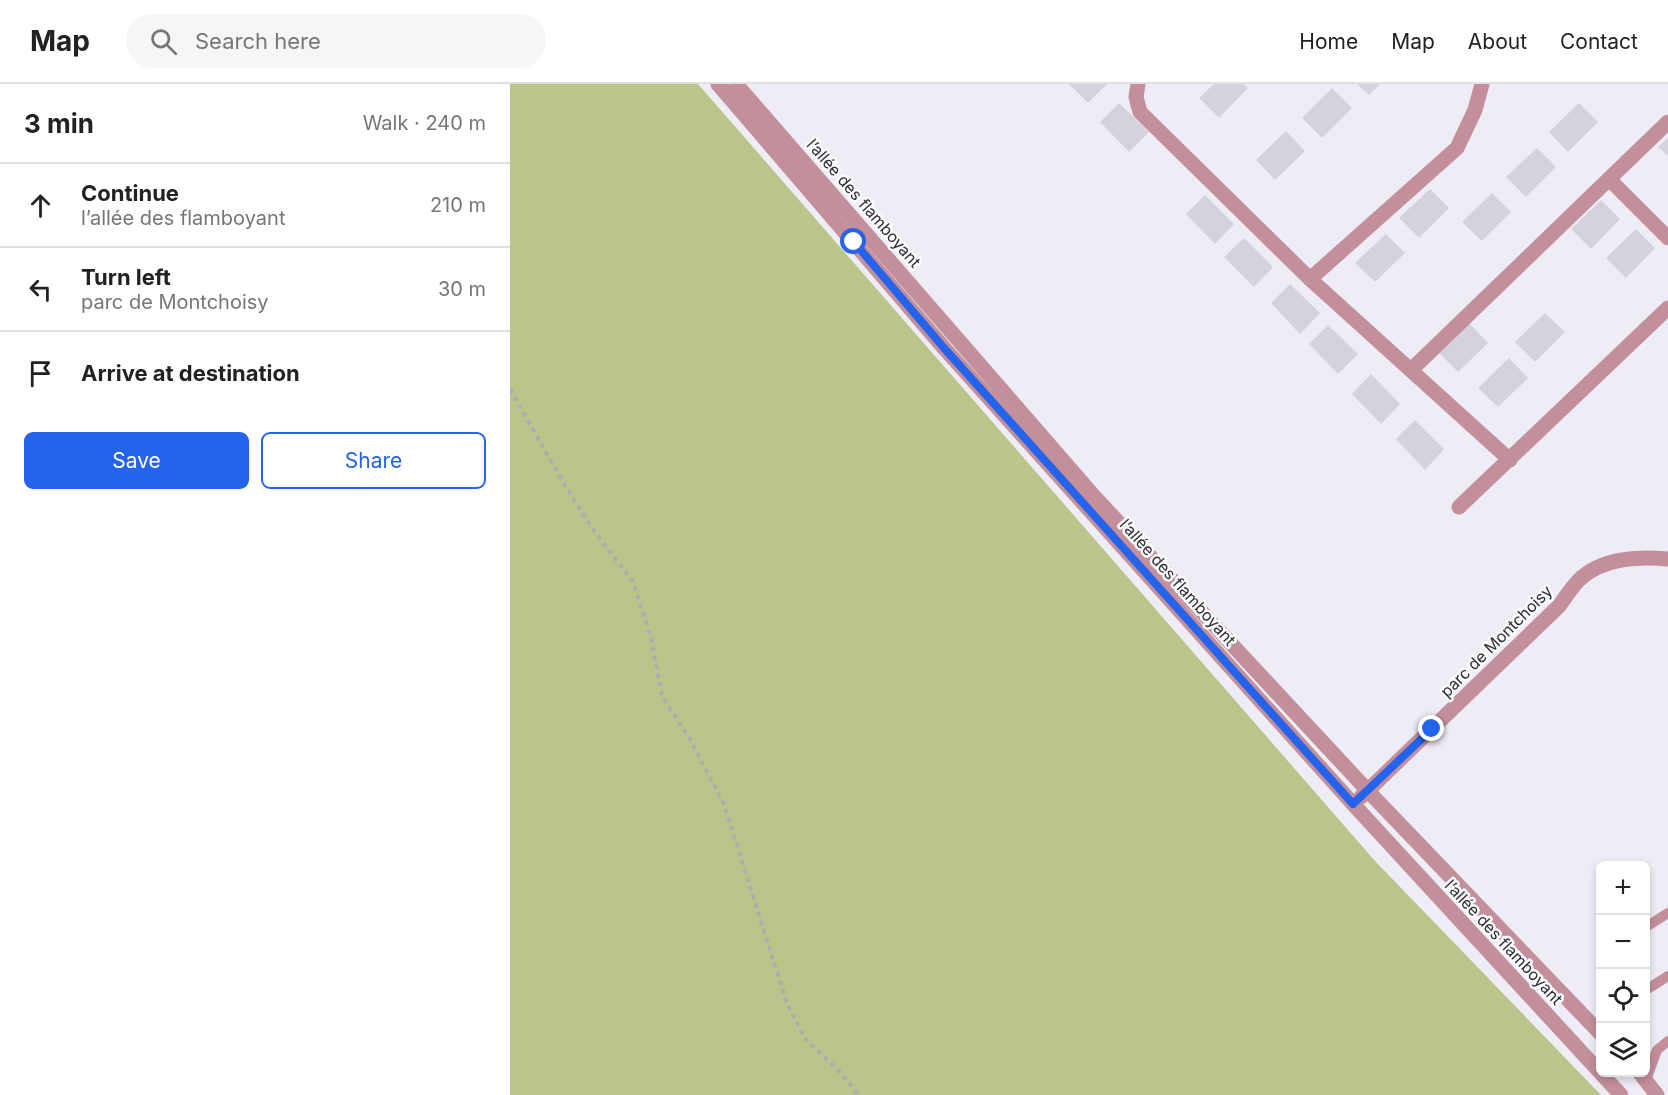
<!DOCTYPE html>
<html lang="en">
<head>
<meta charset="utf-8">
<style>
  body { margin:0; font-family:Inter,sans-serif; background:#f6f6f6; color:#222 }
  .controls { position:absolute; right:18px; bottom:18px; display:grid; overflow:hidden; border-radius:9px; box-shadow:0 3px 9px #0003 }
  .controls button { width:54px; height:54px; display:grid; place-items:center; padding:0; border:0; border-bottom:2px solid #e0e0e0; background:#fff; color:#222; font:30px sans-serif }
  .stop { position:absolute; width:18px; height:18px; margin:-14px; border:4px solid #2563eb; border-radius:50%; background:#fff }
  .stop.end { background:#2563eb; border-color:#fff; box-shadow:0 2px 6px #0008 }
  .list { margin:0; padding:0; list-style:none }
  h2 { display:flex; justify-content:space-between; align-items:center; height:78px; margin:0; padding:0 24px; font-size:26px }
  h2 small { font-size:20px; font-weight:400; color:#767676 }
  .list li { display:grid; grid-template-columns:39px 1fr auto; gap:18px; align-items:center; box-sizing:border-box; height:84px; padding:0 24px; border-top:2px solid #e0e0e0 }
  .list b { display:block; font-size:22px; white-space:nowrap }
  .list p { margin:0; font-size:20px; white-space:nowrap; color:#767676 }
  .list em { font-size:20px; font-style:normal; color:#767676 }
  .actions { display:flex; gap:12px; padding:18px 24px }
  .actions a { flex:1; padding:14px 0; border:2px solid #2563eb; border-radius:9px; text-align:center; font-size:21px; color:#2563eb }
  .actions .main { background:#2563eb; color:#fff }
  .icon { flex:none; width:33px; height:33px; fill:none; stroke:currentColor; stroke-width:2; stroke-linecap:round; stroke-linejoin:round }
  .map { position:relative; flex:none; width:1158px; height:1011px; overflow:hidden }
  header { display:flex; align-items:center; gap:36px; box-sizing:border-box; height:84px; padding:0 30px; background:#fff; border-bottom:2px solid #e0e0e0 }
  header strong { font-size:28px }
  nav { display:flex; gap:33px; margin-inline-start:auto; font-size:21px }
  .search { width:420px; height:54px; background:#f6f6f6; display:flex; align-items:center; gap:15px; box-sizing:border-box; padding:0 21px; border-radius:33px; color:#767676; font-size:22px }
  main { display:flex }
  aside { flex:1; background:#fff }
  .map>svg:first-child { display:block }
  .green { fill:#bbc58a }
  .building { fill:#d5d2db }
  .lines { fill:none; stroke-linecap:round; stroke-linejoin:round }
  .path { stroke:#adacb2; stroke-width:4; stroke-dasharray:4.5 4.5; stroke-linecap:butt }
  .service { stroke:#c28f9b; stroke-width:10 }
  .minor { stroke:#c28f9b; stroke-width:15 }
  .route { stroke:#2563eb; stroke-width:8 }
  .labels { text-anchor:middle; stroke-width:5; stroke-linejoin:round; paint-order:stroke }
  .street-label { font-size:16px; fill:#2c2b2f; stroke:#fbfbfe }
</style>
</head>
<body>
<header>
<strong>Map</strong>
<div class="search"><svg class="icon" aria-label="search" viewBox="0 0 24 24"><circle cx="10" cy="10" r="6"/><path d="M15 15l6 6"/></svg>Search here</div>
<nav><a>Home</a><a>Map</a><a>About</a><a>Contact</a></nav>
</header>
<main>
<aside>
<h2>3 min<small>Walk · 240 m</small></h2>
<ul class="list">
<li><svg class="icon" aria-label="ahead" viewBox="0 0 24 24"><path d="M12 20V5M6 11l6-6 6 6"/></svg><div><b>Continue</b><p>l’allée des flamboyant</p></div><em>210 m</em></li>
<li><svg class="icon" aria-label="left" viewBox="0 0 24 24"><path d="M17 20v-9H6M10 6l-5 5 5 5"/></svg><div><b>Turn left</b><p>parc de Montchoisy</p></div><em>30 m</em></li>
<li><svg class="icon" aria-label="arrive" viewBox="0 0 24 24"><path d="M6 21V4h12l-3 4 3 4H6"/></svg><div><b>Arrive at destination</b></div></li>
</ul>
<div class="actions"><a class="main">Save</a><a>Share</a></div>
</aside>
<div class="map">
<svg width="1158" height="1011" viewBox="0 0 1158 1011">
  <rect width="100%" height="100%" fill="#eeedf5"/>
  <polygon class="green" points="0,0 188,0 865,777 1091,1011 0,1011"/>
  <g class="building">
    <polygon points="559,0 597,0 578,19"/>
    <polygon points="704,0 734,0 738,4 709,34 689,14"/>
    <polygon points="847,0 870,0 859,11"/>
    <polygon points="822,4 842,24 812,54 792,34"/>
    <polygon points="609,19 639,48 619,68 590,38"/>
    <polygon points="1069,19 1088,38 1058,68 1039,48"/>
    <polygon points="776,47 795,67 765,96 746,76"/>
    <polygon points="1158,54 1158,72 1148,63"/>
    <polygon points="1027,64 1046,83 1016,113 996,93"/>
    <polygon points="920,105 939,124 909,154 889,134"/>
    <polygon points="982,109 1001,128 972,157 952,138"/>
    <polygon points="695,111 724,140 705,160 676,130"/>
    <polygon points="1091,116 1110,135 1081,165 1061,145"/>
    <polygon points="1126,145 1145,164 1116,194 1096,174"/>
    <polygon points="876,150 895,169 865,198 845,179"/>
    <polygon points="734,154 763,183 744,203 714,173"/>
    <polygon points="780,200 810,229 790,250 761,219"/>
    <polygon points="1035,229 1055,248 1025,278 1005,258"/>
    <polygon points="959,239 978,259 948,288 929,269"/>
    <polygon points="818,241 848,270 828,290 799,260"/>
    <polygon points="999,274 1018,294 988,323 968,304"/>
    <polygon points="861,290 890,320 871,340 842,310"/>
    <polygon points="905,336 934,365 915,386 886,355"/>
  </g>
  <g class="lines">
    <polyline class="path" points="0,305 53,398 82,444 123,498 141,554 152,613 179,653 214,720 277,920 296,956 328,986 349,1011"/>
    <g class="service">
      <polyline points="1136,843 1158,829"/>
      <polyline points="1136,906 1158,892"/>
      <polyline points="1136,996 1147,966 1158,957"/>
    </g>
    <g class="minor">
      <polyline points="208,0 434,264 843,720 1111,1011"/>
      <polyline points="226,0 582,410 858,707 1090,949"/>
      <polyline points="628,0 626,13 630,28 800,195 1000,376"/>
      <polyline points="1099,95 1158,154"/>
      <polyline points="800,195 947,64 965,26 972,0"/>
      <polyline points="901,286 1158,38"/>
      <polyline points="949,423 1158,224"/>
      <path d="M 851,713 L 1049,522 C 1055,514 1061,504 1069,496 C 1091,474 1129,472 1158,475"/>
      <polyline points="1129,988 1147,1011"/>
    </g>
  </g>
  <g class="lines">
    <polyline class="route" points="344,158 434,264 843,720 922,645"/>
  </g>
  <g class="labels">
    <g class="street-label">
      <text transform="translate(354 119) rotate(49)" y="6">l’allée des flamboyant</text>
      <text transform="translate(668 498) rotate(48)" y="6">l’allée des flamboyant</text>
      <text transform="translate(986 557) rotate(-45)" y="6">parc de Montchoisy</text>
      <text transform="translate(994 858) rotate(47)" y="6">l’allée des flamboyant</text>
    </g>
  </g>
</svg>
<div class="controls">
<button>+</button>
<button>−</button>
<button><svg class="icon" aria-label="locate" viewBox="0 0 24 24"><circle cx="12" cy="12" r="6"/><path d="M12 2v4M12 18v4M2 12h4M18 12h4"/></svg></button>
<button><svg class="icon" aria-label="layers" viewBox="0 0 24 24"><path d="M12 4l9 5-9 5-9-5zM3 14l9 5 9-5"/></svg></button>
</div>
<div class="stop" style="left:344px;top:158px"></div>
<div class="stop end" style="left:922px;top:645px"></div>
</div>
</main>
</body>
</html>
